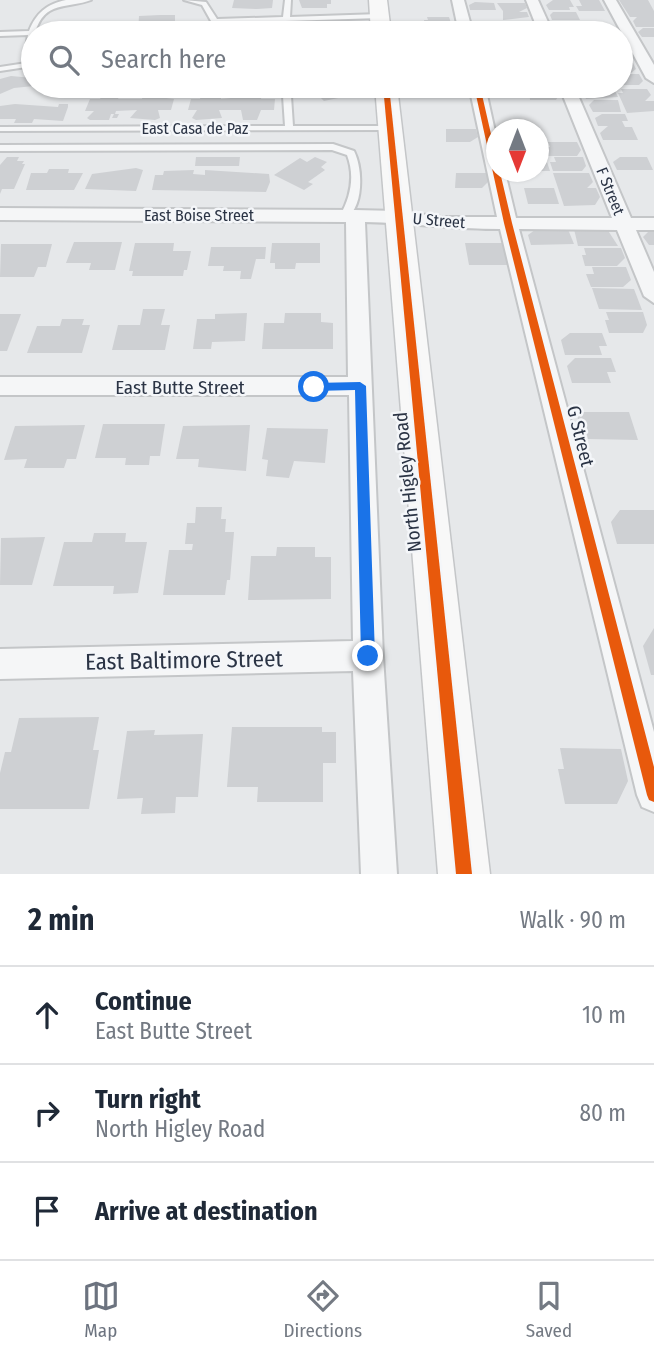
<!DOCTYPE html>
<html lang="en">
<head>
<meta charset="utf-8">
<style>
  body { margin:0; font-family:"Fira Sans Condensed",sans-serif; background:#f2f2f3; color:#1f2937 }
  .compass { position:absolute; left:486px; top:119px; width:63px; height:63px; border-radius:50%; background:#fff; box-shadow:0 2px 5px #0004; rotate:180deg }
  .stop { position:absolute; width:21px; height:21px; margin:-16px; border:5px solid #1a73e8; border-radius:50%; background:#fff }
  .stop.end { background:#1a73e8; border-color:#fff; box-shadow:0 2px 7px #0008 }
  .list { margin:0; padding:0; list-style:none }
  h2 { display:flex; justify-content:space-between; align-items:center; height:91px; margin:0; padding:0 28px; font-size:30px }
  h2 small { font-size:23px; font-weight:400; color:#747a83 }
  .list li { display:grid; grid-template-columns:46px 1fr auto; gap:21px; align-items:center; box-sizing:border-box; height:98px; padding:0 28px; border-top:2px solid #e0e1e3 }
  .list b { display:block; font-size:26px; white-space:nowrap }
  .list p { margin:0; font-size:23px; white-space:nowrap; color:#747a83 }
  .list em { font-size:23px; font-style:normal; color:#747a83 }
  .icon { flex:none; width:38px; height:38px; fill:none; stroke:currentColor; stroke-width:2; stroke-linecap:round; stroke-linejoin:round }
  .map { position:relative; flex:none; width:654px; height:874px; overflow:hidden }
  .search { position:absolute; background:#fff; box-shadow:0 2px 5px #0004; left:21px; right:21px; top:21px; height:77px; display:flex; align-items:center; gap:18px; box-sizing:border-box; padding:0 24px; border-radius:38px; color:#747a83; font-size:26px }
  .sheet { height:385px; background:#fff }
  nav { display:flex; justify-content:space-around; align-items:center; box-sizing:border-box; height:98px; border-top:2px solid #e0e1e3; background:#fff; font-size:19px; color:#747a83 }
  nav a { display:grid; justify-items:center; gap:4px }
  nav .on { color:#6c737f }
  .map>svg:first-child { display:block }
  .building { fill:#ced0d3 }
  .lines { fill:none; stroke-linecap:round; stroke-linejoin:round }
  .service-casing { stroke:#c4c6c8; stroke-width:4 }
  .minor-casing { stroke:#c4c6c8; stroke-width:4 }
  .secondary-casing { stroke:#c4c6c8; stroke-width:3 }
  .service { fill:#f5f6f7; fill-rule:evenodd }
  .minor { fill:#f5f6f7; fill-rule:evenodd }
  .secondary { fill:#f8f8f8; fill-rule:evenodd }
  .cycleway-casing { stroke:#f4f6f9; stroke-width:5 }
  .cycleway { fill:#e8590c; fill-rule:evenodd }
  .route { fill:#1a73e8 }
  .labels { text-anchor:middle; stroke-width:5; stroke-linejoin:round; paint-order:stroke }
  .far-street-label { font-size:16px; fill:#2b3445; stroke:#f4f6f9 }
  .street-label { font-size:19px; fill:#2b3445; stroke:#f4f6f9 }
  .near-street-label { font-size:23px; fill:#2b3445; stroke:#f4f6f9 }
</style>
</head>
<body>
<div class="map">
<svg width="654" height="874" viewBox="0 0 654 874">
  <rect width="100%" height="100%" fill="#e6e8ea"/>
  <g class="building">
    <polygon points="234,0 273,0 272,8 257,9 232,8"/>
    <polygon points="299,0 331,0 331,4 327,4 327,8 302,8"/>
    <polygon points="553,0 570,0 574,7 569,7 570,10 549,10 546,5"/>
    <polygon points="579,0 599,0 605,11 579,11 576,6 582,6"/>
    <polygon points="619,0 648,0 654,11 654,27 636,27 633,21 637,17 630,17"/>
    <polygon points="475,2 494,3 496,10 470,10 469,5"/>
    <polygon points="497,3 525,3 527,8 519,12 527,12 529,17 503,20 503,11"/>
    <polygon points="553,12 576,12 580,20 552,20 550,15"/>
    <polygon points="160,15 175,15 175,33 138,33 139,16"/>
    <polygon points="427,17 449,17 451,23 425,25 424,20 428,20"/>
    <polygon points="508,21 532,21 534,26 527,31 535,33 512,33 506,30 504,24 509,24"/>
    <polygon points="643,28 654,28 654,37 642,37 638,32"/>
    <polygon points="621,63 633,63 636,69 631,73 621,73"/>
    <polygon points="621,74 639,74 643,81 639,85 621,85"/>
    <polygon points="11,76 33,78 34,86 14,88 0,94 0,79"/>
    <polygon points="223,86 242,86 241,93 222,93"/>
    <polygon points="339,86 333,88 343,97 324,101 319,96 310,98 296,87"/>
    <polygon points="588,87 613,87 618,97 586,99 583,92"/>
    <polygon points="529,88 556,88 559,95 556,100 530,100"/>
    <polygon points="621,89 647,89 651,95 645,101 654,101 654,111 627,113 618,93 623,93"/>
    <polygon points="102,95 120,95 118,99 142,99 143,95 174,99 171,110 158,110 160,118 155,120 130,118 137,110 116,111 115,114 119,114 117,118 112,118 114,114 111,114 109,120 90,120 87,118 94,111 85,111 90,99 100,99"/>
    <polygon points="201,95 221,95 221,99 262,95 261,99 275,99 274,110 261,110 257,120 243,120 241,110 219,110 222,118 196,120 192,118 197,110 188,110 191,99 200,99"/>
    <polygon points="594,100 618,100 621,112 593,112 589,105"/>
    <polygon points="15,104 58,107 59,104 68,104 68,107 63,121 34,119 32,123 14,123 16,119 0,119 0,106"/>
    <polygon points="602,114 625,114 628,121 622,121 625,127 632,127 638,140 603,140 600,133 608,126 598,126 595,118"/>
    <polygon points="446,129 476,129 478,137 470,142 446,142"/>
    <polygon points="548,142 577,142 581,150 577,156 548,156 545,147 550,147"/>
    <polygon points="538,156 545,156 550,171 538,171"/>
    <polygon points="7,157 19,157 17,161 24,161 22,164 25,164 14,189 2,189 0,194 0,165"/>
    <polygon points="196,157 240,157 239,166 195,166"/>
    <polygon points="315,157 327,162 321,167 325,170 308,182 313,184 304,190 274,175 300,158 307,162"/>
    <polygon points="554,157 583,157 586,166 582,171 553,171 550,162 556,162"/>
    <polygon points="620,157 647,157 653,170 617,170 613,162"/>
    <polygon points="136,168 143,170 136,191 85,189 92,174"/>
    <polygon points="49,169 69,169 68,173 83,173 74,190 26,190 31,173 47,173"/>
    <polygon points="194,170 193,174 205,175 205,170 269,174 270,182 266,192 152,190 155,175 163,175 164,171"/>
    <polygon points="456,173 487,173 489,181 482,188 455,188"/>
    <polygon points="553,173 589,173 593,182 587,188 596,188 600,197 595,205 564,206"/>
    <polygon points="524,188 554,188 559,204 528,204"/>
    <polygon points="654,226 654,245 649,245 643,237"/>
    <polygon points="539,227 567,227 574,244 531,245 528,235"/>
    <polygon points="574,229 607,229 618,246 578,246"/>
    <polygon points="74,242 122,242 115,270 89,270 91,263 66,263"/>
    <polygon points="135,243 174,243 173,251 191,251 187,270 184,270 183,276 132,276 133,271 129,271"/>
    <polygon points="272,243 320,243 320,263 296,263 295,269 275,269 275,263 270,263"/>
    <polygon points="465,243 505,243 510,265 469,265"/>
    <polygon points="1,244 52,244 46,267 38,267 34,277 0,277"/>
    <polygon points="211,247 266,247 265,259 256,259 251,279 240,279 241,271 223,271 224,266 208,266"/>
    <polygon points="584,248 621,248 625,258 617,266 585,266 582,255 586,255"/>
    <polygon points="592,267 626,267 631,280 623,287 591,287 586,274 594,274"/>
    <polygon points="592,288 634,289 642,310 599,309"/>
    <polygon points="143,309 165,309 161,325 170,325 165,350 112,350 118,325 140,325"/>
    <polygon points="606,312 643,312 647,325 643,333 609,333 605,320 609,320"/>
    <polygon points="247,313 245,341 212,342 211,349 193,349 197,319 215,319 215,314"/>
    <polygon points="285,313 321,313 321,322 333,323 333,349 262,349 264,323 284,323"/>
    <polygon points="0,314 21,314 7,351 0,351"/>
    <polygon points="62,319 84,319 82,325 90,325 82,353 27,353 37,326 60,326"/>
    <polygon points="570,333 602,333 607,346 599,346 602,355 565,355 561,340"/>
    <polygon points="575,358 611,358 616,372 607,372 611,383 572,383 567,366"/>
    <polygon points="576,412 629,412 638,440 588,439 584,423 579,423"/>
    <polygon points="103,424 165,424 160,456 150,456 149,465 125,465 126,458 95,458"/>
    <polygon points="85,425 76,459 67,459 64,468 24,468 27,459 4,460 15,426"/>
    <polygon points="250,425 246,471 198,467 199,459 176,459 183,426"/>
    <polygon points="267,428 328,429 325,463 294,461 289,478 266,476 268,460 262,459"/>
    <polygon points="196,507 222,507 221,519 226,519 225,532 234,532 230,580 227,580 225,595 163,595 169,550 192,550 193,544 185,544 187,523 195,523"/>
    <polygon points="620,510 654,510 654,544 617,544 611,522"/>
    <polygon points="94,533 126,533 125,542 147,542 138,593 113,594 114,586 53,586 64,542 92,542"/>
    <polygon points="45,537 32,585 0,585 1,538"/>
    <polygon points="277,547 315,547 315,557 331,557 331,599 248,600 251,556 276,556"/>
    <polygon points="654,628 654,675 651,675 643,646"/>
    <polygon points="99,717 93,750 99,750 89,809 0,809 0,773 5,752 11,752 19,718"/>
    <polygon points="232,727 322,727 322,732 336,732 336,763 323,763 323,802 257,802 258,787 227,787"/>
    <polygon points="155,730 154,735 203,734 198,797 176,797 175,813 141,814 143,798 117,799 127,731"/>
    <polygon points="560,748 621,749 628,781 617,804 565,804 558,769 564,769"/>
  </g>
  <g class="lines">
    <g class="service-casing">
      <g id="service">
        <path d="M 66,0 L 91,0 C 68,9 44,0 35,33 L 33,33 L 33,58 L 25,53 L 28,35 L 0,36 L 0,32 L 29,31 C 36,13 47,4 66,0 Z"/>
        <polygon points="184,0 206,2 217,19 283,17 285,0 291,0 290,17 380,14 383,16 380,18 218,23 216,33 210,33 211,21 202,5"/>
        <polygon points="33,62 33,66 0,71 0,67"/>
        <polygon points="275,86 283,86 291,96 293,126 390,126 394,128 390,130 0,131 0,127 285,126 283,96"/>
        <path d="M 333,144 L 354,151 C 363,169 364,208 345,219 L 340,216 C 351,196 355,176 347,155 L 332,150 L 0,151 L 0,145 Z"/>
      </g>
    </g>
    <g class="minor-casing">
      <g id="minor">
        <polygon points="452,0 464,0 473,33 459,33"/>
        <polygon points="526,0 538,0 553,33 539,33"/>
        <polygon points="604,0 616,0 654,65 654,83 646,78"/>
        <path d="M 469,86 L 485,86 L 496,136 L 496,172 L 505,172 L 516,218 L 612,218 L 559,86 L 574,86 L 631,218 L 654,218 L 654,230 L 636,230 L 654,272 L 654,303 L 644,296 L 617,230 L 519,229 L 654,732 L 654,812 L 642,807 L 637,795 L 500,229 C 454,229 410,223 365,222 L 383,656 L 397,874 L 361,874 L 353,671 L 0,679 L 0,649 L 353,641 L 349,395 L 0,395 L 0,377 L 348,377 L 346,222 L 0,220 L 0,208 L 355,210 L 398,211 L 441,217 L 497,217 Z"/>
      </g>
    </g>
    <g class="secondary-casing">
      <g id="secondary">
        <polygon points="369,0 387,0 391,33 371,33"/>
        <polygon points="375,86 397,86 490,874 438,874"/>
      </g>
    </g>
    <use href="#service" class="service"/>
    <use href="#minor" class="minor"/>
    <use href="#secondary" class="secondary"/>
    <g class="cycleway-casing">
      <g id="cycleway">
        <polygon points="383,86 389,86 472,874 456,874"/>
        <polygon points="474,86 480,86 496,156 496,172 500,172 512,223 654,767 654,802 649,800 647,795 504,223"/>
      </g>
    </g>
    <use href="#cycleway" class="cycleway"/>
  </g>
  <polygon class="route" points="360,382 366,386 375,656 368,663 361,656 355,390 314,391 309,387 314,383"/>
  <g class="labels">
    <g class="far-street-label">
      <text x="195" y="134">East Casa de Paz</text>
      <text transform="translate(611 191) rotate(68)" y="6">F Street</text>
      <text x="199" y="221">East Boise Street</text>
      <text transform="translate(439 220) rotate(5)" y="6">U Street</text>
    </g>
    <g class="street-label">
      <text x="180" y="394">East Butte Street</text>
      <text transform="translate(581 436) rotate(76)" y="7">G Street</text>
      <text transform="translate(407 482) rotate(-96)" y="7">North Higley Road</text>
    </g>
    <g class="near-street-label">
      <text transform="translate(184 660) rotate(-1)" y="8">East Baltimore Street</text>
    </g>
  </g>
</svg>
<svg class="compass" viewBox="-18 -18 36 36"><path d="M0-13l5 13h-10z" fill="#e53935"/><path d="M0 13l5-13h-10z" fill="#747a83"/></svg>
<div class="stop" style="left:314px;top:387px"></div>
<div class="stop end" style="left:368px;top:656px"></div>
<div class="search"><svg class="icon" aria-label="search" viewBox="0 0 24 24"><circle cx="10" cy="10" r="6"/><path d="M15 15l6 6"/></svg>Search here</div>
</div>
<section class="sheet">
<h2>2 min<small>Walk · 90 m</small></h2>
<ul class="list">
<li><svg class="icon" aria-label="ahead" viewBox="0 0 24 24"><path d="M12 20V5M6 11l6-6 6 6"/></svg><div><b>Continue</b><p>East Butte Street</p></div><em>10 m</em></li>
<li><svg class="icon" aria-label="right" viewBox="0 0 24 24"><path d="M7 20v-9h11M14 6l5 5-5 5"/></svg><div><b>Turn right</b><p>North Higley Road</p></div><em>80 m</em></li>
<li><svg class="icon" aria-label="arrive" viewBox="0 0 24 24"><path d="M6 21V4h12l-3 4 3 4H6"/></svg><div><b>Arrive at destination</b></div></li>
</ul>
</section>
<nav>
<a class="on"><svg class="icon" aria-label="map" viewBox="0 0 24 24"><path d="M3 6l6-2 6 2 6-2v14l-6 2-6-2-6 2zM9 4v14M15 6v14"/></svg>Map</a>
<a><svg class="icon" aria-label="directions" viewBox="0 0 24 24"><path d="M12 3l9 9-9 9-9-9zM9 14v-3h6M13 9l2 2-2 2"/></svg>Directions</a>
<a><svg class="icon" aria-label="saved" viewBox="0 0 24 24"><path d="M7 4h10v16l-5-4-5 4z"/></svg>Saved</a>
</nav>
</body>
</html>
